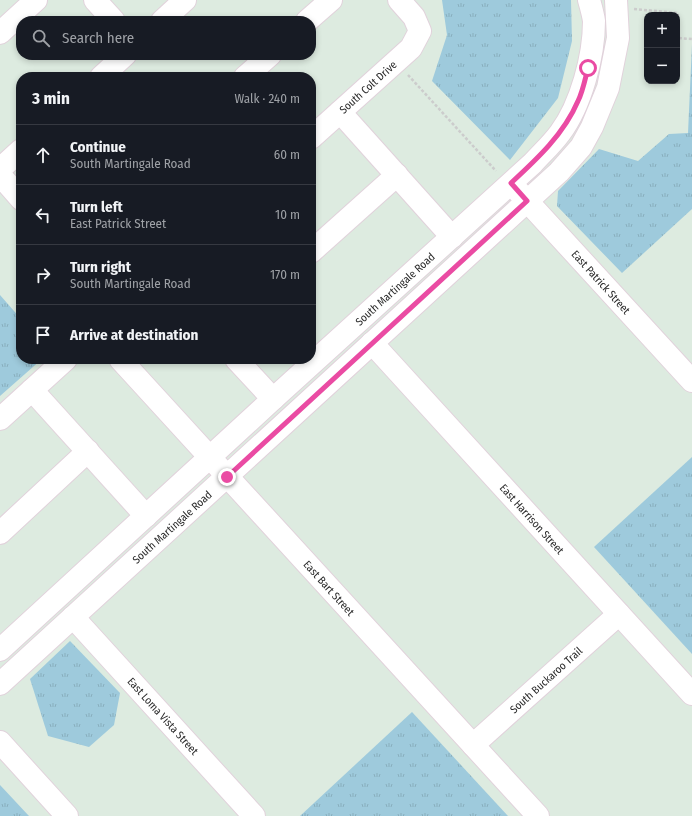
<!DOCTYPE html>
<html lang="en">
<head>
<meta charset="utf-8">
<style>
  body { margin:0; font-family:"Fira Sans Condensed",sans-serif; background:#20242c; color:#f1f3f6 }
  .controls { position:absolute; right:12px; top:12px; display:grid; overflow:hidden; border-radius:8px; box-shadow:0 2px 6px #0003 }
  .controls button { width:36px; height:36px; display:grid; place-items:center; padding:0; border:0; border-bottom:1px solid #363941; background:#171b24; color:#f1f3f6; font:20px sans-serif }
  .stop { position:absolute; width:12px; height:12px; margin:-9px; border:3px solid #ea4ba3; border-radius:50%; background:#fff }
  .stop.end { background:#ea4ba3; border-color:#fff; box-shadow:0 1px 4px #0008 }
  .list { margin:0; padding:0; list-style:none }
  h2 { display:flex; justify-content:space-between; align-items:center; height:52px; margin:0; padding:0 16px; font-size:17px }
  h2 small { font-size:13px; font-weight:400; color:#9ea1a6 }
  .list li { display:grid; grid-template-columns:26px 1fr auto; gap:12px; align-items:center; box-sizing:border-box; height:60px; padding:0 16px; border-top:1px solid #363941 }
  .list b { display:block; font-size:15px; white-space:nowrap }
  .list p { margin:0; font-size:13px; white-space:nowrap; color:#9ea1a6 }
  .list em { font-size:13px; font-style:normal; color:#9ea1a6 }
  .icon { flex:none; width:22px; height:22px; fill:none; stroke:currentColor; stroke-width:2; stroke-linecap:round; stroke-linejoin:round }
  .map { position:relative; flex:none; width:692px; height:816px; overflow:hidden }
  .search { position:absolute; background:#171b24; box-shadow:0 2px 6px #0003; left:16px; top:16px; width:300px; height:44px; display:flex; align-items:center; gap:10px; box-sizing:border-box; padding:0 14px; border-radius:16px; color:#9ea1a6; font-size:15px }
  .panel { position:absolute; background:#171b24; box-shadow:0 2px 6px #0003; left:16px; top:72px; width:300px; height:292px; border-radius:16px }
  .map>svg:first-child { display:block }
  .grass { fill:url(#grass-tufts) }
  .lines { fill:none; stroke-linecap:round; stroke-linejoin:round }
  .minor-casing { stroke:#e1d2db; stroke-width:24 }
  .path { stroke:#ccc; stroke-width:2.5; stroke-dasharray:3 2; stroke-linecap:butt }
  .minor { stroke:#fff; stroke-width:22 }
  .route { stroke:#ea4ba3; stroke-width:5 }
  .labels { text-anchor:middle; stroke-width:3.5; stroke-linejoin:round; paint-order:stroke }
  .street-label { font-size:11px; fill:#2a2a2a; stroke:#fff }
</style>
</head>
<body>
<div class="map">
<svg width="692" height="816" viewBox="0 0 692 816">
  <defs>
    <pattern id="grass-tufts" width="24" height="20" patternUnits="userSpaceOnUse"><rect width="24" height="20" fill="#9ecadc"/><path d="M3 7l-1-3M5 7V3M7 7l1-3M15 17l-1-3M17 17v-4M19 17l1-3" fill="none" stroke="#88aebd"/></pattern>
  </defs>
  <rect width="100%" height="100%" fill="#ddebe0"/>
  <g class="grass">
    <polygon points="442,0 571,0 572,41 558,98 510,160 432,81 447,35"/>
    <polygon points="692,44 692,209 622,273 557,206 558,191 599,149 638,161 669,134 688,133"/>
    <polygon points="0,295 21,319 21,359 42,359 0,396"/>
    <polygon points="692,457 692,654 594,547"/>
    <polygon points="70,641 120,693 114,725 89,747 48,736 30,679"/>
    <polygon points="412,712 508,816 300,816"/>
    <polygon points="0,785 29,816 0,816"/>
  </g>
  <g class="lines">
    <g class="minor-casing">
      <g id="minor">
        <polyline points="95,0 114,21"/>
        <polyline points="162,21 185,0"/>
        <polyline points="307,21 331,0"/>
        <polyline points="0,33 36,0"/>
        <polyline points="101,77 125,55"/>
        <polyline points="245,77 270,55"/>
        <polyline points="340,112 452,237"/>
        <polyline points="311,138 411,48 420,31 414,17 399,0"/>
        <polyline points="0,169 21,150"/>
        <polyline points="0,175 21,199"/>
        <polyline points="517,190 692,381"/>
        <polyline points="311,252 397,175"/>
        <polyline points="372,343 692,694"/>
        <polyline points="120,359 538,816"/>
        <polyline points="236,359 273,399"/>
        <polyline points="32,390 146,516"/>
        <polyline points="0,419 66,359"/>
        <polyline points="0,533 88,451"/>
        <polyline points="73,617 254,816"/>
        <path d="M 0,650 L 273,399 L 533,163 C 542,153 552,144 560,133 C 581,105 594,56 594,21 C 593,14 591,7 589,0"/>
        <polyline points="0,684 559,172 581,147 592,127 608,88 618,38 616,0"/>
        <polyline points="0,742 67,816"/>
        <polyline points="473,745 619,614"/>
      </g>
    </g>
    <g class="path">
      <polyline points="634,9 678,13 678,38 692,39"/>
      <polyline points="408,75 496,171"/>
    </g>
    <use href="#minor" class="minor"/>
  </g>
  <g class="lines">
    <path class="route" d="M 227,477 L 527,201 L 511,183 C 537,159 564,134 578,101 C 583,91 585,79 588,68"/>
  </g>
  <g class="labels">
    <g class="street-label">
      <text transform="translate(368 87) rotate(-42)" y="4">South Colt Drive</text>
      <text transform="translate(601 282) rotate(48)" y="4">East Patrick Street</text>
      <text transform="translate(395 289) rotate(-42)" y="4">South Martingale Road</text>
      <text transform="translate(532 519) rotate(48)" y="4">East Harrison Street</text>
      <text transform="translate(172 527) rotate(-42)" y="4">South Martingale Road</text>
      <text transform="translate(329 588) rotate(48)" y="4">East Bart Street</text>
      <text transform="translate(546 680) rotate(-42)" y="4">South Buckaroo Trail</text>
      <text transform="translate(163 716) rotate(48)" y="4">East Loma Vista Street</text>
    </g>
  </g>
</svg>
<div class="controls">
<button>+</button>
<button>−</button>
</div>
<div class="stop" style="left:588px;top:68px"></div>
<div class="stop end" style="left:227px;top:477px"></div>
<div class="search"><svg class="icon" aria-label="search" viewBox="0 0 24 24"><circle cx="10" cy="10" r="6"/><path d="M15 15l6 6"/></svg>Search here</div>
<section class="panel">
<h2>3 min<small>Walk · 240 m</small></h2>
<ul class="list">
<li><svg class="icon" aria-label="ahead" viewBox="0 0 24 24"><path d="M12 20V5M6 11l6-6 6 6"/></svg><div><b>Continue</b><p>South Martingale Road</p></div><em>60 m</em></li>
<li><svg class="icon" aria-label="left" viewBox="0 0 24 24"><path d="M17 20v-9H6M10 6l-5 5 5 5"/></svg><div><b>Turn left</b><p>East Patrick Street</p></div><em>10 m</em></li>
<li><svg class="icon" aria-label="right" viewBox="0 0 24 24"><path d="M7 20v-9h11M14 6l5 5-5 5"/></svg><div><b>Turn right</b><p>South Martingale Road</p></div><em>170 m</em></li>
<li><svg class="icon" aria-label="arrive" viewBox="0 0 24 24"><path d="M6 21V4h12l-3 4 3 4H6"/></svg><div><b>Arrive at destination</b></div></li>
</ul>
</section>
</div>
</body>
</html>
